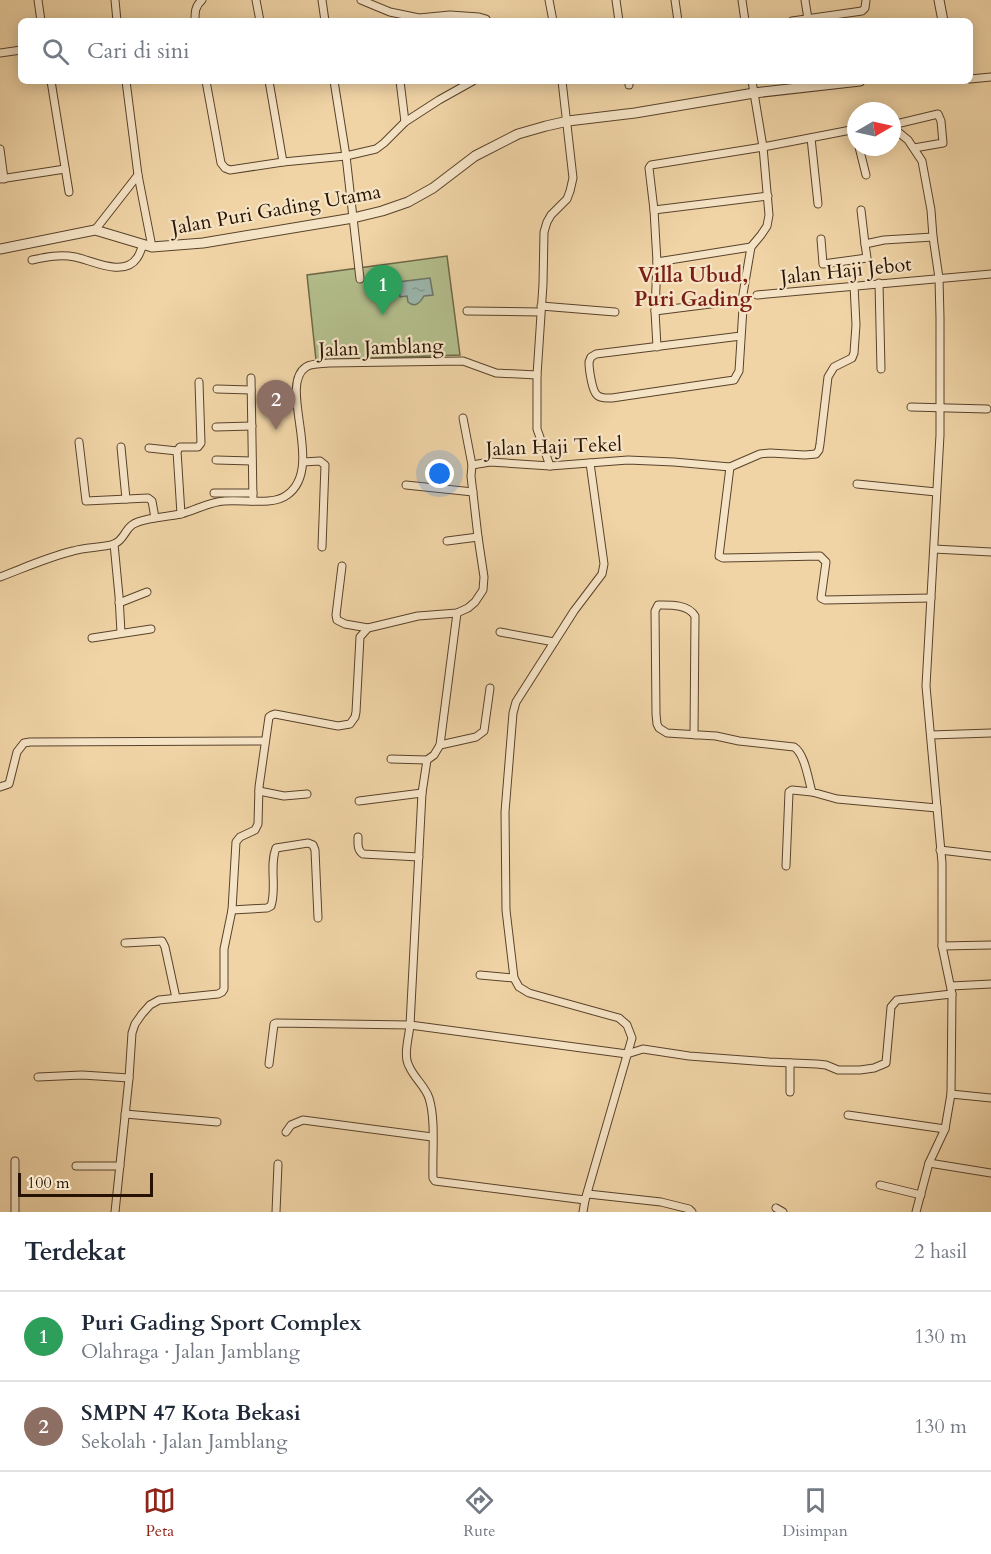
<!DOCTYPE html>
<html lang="id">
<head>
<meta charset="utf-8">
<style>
  body { margin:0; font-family:Cardo,serif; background:#f6f6f7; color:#1f2937 }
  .compass { position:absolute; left:847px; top:102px; width:54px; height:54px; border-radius:50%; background:#fff; box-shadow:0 3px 15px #0003; rotate:81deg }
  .scale { position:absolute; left:18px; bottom:15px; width:135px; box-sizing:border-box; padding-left:6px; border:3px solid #271201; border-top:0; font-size:16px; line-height:21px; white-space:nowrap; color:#271201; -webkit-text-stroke:4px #f5e3c5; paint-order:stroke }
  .you { position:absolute; left:440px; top:474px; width:21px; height:21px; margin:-15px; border:4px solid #fff; border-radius:50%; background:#1a73e8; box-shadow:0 0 0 9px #1a73e833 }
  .badge { display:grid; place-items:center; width:39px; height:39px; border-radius:50%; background:#8f2418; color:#fff; font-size:20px; font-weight:700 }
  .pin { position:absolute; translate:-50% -50px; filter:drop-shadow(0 2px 3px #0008) }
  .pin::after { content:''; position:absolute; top:32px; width:21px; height:18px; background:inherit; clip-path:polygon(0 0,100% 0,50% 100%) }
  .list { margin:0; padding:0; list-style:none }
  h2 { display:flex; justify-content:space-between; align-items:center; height:78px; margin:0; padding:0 24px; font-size:26px }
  h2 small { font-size:20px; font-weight:400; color:#747a83 }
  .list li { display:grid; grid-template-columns:39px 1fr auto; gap:18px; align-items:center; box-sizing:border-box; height:90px; padding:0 24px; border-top:2px solid #e0e1e3 }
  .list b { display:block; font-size:22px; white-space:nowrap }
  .list p { margin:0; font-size:20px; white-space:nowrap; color:#747a83 }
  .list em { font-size:20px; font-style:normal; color:#747a83 }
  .icon { flex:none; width:33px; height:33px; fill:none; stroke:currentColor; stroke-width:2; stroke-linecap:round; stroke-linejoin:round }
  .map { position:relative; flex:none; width:991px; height:1212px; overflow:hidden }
  .search { position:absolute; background:#fff; box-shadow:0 3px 15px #0003; left:18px; right:18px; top:18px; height:66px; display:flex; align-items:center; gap:15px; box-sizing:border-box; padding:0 21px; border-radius:9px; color:#747a83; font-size:22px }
  .sheet { height:258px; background:#fff }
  nav { display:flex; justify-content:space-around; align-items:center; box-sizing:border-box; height:84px; border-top:2px solid #e0e1e3; background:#fff; font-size:16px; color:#747a83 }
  nav a { display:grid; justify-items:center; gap:3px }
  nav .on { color:#8f2418 }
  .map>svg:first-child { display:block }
  .garden { fill:#b3be8c; stroke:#6d6846; stroke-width:1.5 }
  .water { fill:url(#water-ripples); stroke:#6d7568; stroke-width:1.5 }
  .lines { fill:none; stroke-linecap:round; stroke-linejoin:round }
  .minor-casing { stroke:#59422a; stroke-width:9 }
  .tertiary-casing { stroke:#59422a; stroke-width:11 }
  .minor { stroke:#f5e3c5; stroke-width:7 }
  .tertiary { stroke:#f5e3c5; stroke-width:9 }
  .labels { text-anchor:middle; stroke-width:4.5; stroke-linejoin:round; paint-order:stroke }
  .street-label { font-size:20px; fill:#271201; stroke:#f5e3c5 }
  .neighbourhood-label { font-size:21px; font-weight:bold; fill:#7a1f14; stroke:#f5e3c5 }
</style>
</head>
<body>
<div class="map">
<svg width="991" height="1212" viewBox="0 0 991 1212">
  <defs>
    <pattern id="water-ripples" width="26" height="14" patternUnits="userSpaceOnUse" patternTransform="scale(1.5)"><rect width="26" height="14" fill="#9bb7ad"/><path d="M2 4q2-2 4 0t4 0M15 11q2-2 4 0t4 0" fill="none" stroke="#869c93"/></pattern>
  </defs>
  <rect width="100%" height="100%" fill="#f0d4a6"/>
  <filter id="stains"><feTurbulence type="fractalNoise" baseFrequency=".00333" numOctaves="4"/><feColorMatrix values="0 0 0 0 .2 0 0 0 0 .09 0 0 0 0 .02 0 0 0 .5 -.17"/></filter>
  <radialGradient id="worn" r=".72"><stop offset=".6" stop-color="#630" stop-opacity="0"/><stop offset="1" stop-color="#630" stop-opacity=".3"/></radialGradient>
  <polygon class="garden" points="447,256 460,355 316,360 307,275"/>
  <path class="water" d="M 430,278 L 433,295 L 424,296 C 420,303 415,308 408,302 L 407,296 L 400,297 L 398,282 Z"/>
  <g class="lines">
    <g class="minor-casing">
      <g id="minor">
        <polyline points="38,0 41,21"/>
        <polyline points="115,0 117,21"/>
        <polyline points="256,0 260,21"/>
        <polyline points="322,0 325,21"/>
        <polyline points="361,0 390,12 419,18 450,15 479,17 486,19 487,21"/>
        <polyline points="549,0 553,21"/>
        <polyline points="616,0 619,21"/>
        <polyline points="675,0 678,21"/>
        <polyline points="742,0 745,21"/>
        <polyline points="805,0 808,19"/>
        <path d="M 195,21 C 195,12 195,6 202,0"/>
        <polyline points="792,21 862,11 865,8 866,0"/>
        <polyline points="0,53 21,50"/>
        <polyline points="970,79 991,77"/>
        <polyline points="51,81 69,192"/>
        <polyline points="126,81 138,175 152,247"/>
        <polyline points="206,81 221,163 225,168 230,170 283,162 346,156 376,149 384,143 405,122 439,100 473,81"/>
        <polyline points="269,81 283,162"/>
        <polyline points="334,81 346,156 360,279"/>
        <polyline points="400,81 405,122"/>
        <polyline points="629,81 629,85"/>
        <polyline points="892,125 938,114 941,121 943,143 914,148"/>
        <polyline points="892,127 908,140 922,161 931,210 933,237 939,278 940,318 940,435 926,686 942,863 942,946 952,994 951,1094 945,1129 929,1163 916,1212"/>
        <polyline points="811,138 818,204"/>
        <polyline points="859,147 866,175"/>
        <polyline points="0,149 4,179"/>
        <polyline points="0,179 65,169"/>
        <polyline points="654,210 768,196"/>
        <polyline points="861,210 865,244"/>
        <polyline points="95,230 138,175"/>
        <polyline points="821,239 823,264 867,258 865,244 884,240 933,237"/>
        <path d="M 32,260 C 46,257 60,254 75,257 C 91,260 124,278 137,258 C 140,254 141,249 143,245"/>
        <polyline points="657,262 751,247"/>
        <polyline points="879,283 881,369"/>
        <polyline points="757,295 991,274"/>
        <polyline points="541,306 615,312"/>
        <polyline points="467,311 540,312"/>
        <polyline points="655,311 742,300 751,247 761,235 767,226 769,215 763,147 752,81"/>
        <path d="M 741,336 L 596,354 L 591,357 L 589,362 C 589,369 592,391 597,395 C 601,399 607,398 612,398 L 734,380 L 739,371 L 743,308 L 742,300"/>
        <polyline points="657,347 655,311 657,262 654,210 649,168 651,165 763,147 856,129"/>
        <polyline points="251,378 253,501"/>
        <polyline points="217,389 251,390"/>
        <polyline points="911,407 987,409"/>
        <polyline points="463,418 472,465"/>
        <polyline points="216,427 252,426"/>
        <polyline points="79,442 86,501 148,498 152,501 155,518"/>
        <polyline points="121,447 126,499"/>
        <polyline points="149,448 177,451 181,514"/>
        <polyline points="177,451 180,447 198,447 201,443 199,382"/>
        <polyline points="216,460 252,461"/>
        <polyline points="303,462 320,461 325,465 322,547"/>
        <polyline points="550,466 537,429 537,375 543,284 544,232 547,222 551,215 567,199 570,191 573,178 562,81"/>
        <polyline points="730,467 719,556 723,558 820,556 826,562 821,598 825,600 931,598"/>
        <polyline points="857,484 936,492"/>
        <polyline points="406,485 473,492"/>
        <polyline points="214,493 253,493"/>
        <polyline points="447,541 478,537"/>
        <polyline points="114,544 119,596 121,633"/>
        <polyline points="934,549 991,552"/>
        <polyline points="342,566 336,615 337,620 345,624 368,628"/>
        <path d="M 0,577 C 24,568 48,557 73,551 C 86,547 101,548 114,544 C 124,540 124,531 132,525 C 136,522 144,520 149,519 C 160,517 170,516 181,514 C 196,510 209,502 224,501 C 242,499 273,506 287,495 C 326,468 277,386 306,367 C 312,363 322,364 329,363 L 463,361 L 496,373 L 537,375"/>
        <polyline points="119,603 147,592"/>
        <path d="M 457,613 L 440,745 L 434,755 L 427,760 L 422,793 L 410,1025 C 409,1037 403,1055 409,1066 C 414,1078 425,1086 429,1098 C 436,1120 432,1154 433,1178 L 435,1181 L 585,1200"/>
        <polyline points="500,632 554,642"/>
        <polyline points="92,638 151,629"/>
        <path d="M 694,735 L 695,616 C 688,604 670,605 658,605 L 655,611 L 656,714 L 657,724 L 659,728 L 667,733 L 716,736 L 739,741 L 794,747 C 805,754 808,779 812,792 L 837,799 L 937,808"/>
        <polyline points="931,735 991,733"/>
        <polyline points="440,745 476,737 484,731 490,688"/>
        <polyline points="391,759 427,760"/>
        <polyline points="0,787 9,784 17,752 24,743 30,742 264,741"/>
        <polyline points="259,791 284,796 307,794"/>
        <polyline points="359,801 422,793"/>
        <path d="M 358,837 C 358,844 357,850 363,854 L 419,857"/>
        <polyline points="940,850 991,856"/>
        <polyline points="786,866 789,792 792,790 812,792"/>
        <path d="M 232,910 L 267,908 L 271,906 C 277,888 269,866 276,848 L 308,843 L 313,845 L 315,850 L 318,918"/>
        <polyline points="125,943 162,941 165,947 176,998"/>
        <polyline points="942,946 991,945"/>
        <polyline points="480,975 514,978"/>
        <polyline points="951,986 991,984"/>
        <polyline points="269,1064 274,1024 276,1023 410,1025 627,1054 643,1049 689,1056 769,1062 817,1064 826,1065 838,1070 860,1070 874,1068 886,1063 891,1007 897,1000 952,994"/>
        <polyline points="38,1077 82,1075 129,1078"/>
        <polyline points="790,1092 790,1063"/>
        <polyline points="951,1094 991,1098"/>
        <polyline points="125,1114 217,1122"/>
        <polyline points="848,1115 945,1129"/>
        <polyline points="286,1132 291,1125 303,1120 432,1137"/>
        <polyline points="929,1163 991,1173"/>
        <polyline points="76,1166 120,1166"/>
        <polyline points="880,1185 921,1195"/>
        <polyline points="588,1194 661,1202 689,1209 692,1212"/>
        <polyline points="776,1208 783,1212"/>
        <polyline points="15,1212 15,1161"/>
        <polyline points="115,1212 129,1078 132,1033 135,1024 142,1014 150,1005 159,1000 218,994 222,992 224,989 224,949 232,910 236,842 240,837 255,830 258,824 259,787 269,717 272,715 275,714 338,726 350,724 355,717 356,712 360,637 368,628 418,616 457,613 468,608 475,602 483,590 484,577 478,537 471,476 472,465 490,462 550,466 628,460 674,462 730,467 760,454 770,453 805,455 816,454 819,450 820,444 828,377 834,367 852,358 854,353 856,325 854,285"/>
        <polyline points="276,1212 278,1164"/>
        <polyline points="583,1212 585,1200 632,1038 627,1025 619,1018 529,993 519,987 514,978 506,910 505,812 513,713 516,702 574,611 602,574 604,564 590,463"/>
      </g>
    </g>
    <g class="tertiary-casing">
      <g id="tertiary">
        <polyline points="939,0 943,21"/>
        <polyline points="0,249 95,230 152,247 203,243 353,218 382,211 408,202 433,188 475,156 518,134 546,126 568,121 635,113 754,93 860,81"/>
      </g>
    </g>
    <use href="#minor" class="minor"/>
    <use href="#tertiary" class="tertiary"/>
  </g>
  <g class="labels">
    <g class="street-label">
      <text transform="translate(276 209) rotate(-10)" y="7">Jalan Puri Gading Utama</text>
      <text transform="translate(846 270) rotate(-6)" y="7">Jalan Haji Jebot</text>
      <text transform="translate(381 347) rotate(-2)" y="7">Jalan Jamblang</text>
      <text transform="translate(554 446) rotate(-2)" y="7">Jalan Haji Tekel</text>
    </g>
    <g class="neighbourhood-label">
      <text x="693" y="282">Villa Ubud,<tspan x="693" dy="24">Puri Gading</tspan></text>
    </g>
  </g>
  <rect width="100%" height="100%" filter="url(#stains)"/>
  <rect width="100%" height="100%" fill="url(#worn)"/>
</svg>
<svg class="compass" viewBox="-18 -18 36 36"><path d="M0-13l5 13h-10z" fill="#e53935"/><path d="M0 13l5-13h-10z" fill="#747a83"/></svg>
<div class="scale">100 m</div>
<div class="you"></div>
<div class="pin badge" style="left:383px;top:315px;background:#2e9e5b">1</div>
<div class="pin badge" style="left:276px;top:430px;background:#8d6e63">2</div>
<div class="search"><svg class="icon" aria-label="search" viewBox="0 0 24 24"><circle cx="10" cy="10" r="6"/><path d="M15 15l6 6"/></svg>Cari di sini</div>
</div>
<section class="sheet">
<h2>Terdekat<small>2 hasil</small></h2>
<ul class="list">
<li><span class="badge" style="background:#2e9e5b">1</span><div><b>Puri Gading Sport Complex</b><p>Olahraga · Jalan Jamblang</p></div><em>130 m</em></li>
<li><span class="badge" style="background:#8d6e63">2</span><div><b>SMPN 47 Kota Bekasi</b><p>Sekolah · Jalan Jamblang</p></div><em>130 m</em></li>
</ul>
</section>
<nav>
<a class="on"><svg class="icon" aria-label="map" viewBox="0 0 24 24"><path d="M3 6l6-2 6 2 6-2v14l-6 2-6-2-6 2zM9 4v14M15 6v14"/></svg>Peta</a>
<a><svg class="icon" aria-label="directions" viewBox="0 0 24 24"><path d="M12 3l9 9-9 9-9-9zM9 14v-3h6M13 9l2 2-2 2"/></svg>Rute</a>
<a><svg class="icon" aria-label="saved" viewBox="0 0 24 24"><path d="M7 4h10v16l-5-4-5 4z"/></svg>Disimpan</a>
</nav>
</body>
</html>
